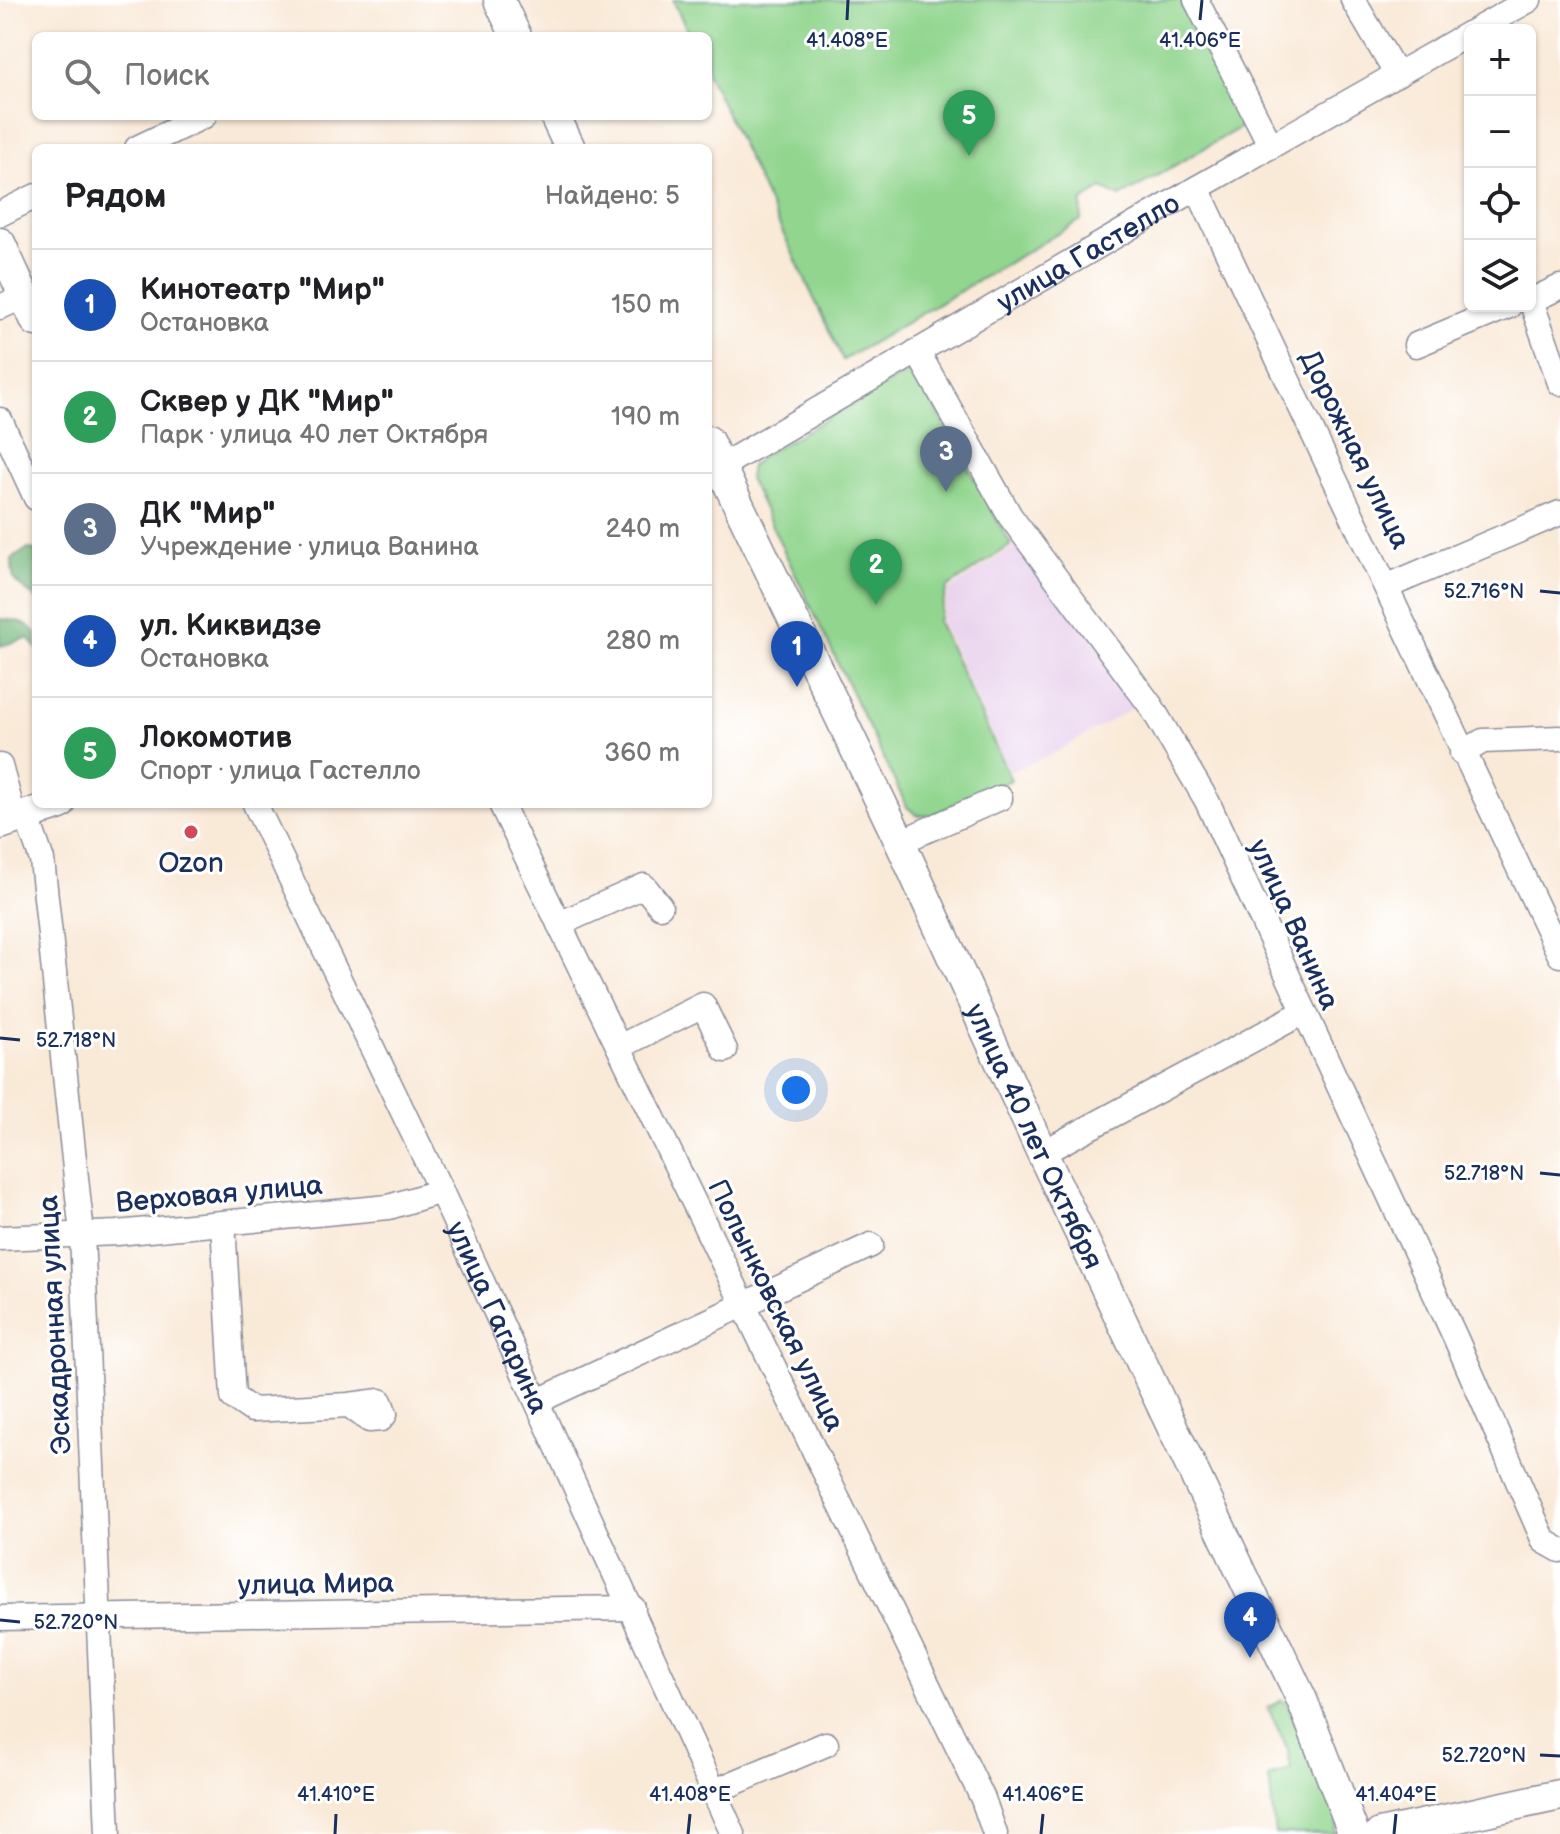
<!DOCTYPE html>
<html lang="ru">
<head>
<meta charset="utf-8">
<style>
  body { margin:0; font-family:"Balsamiq Sans",sans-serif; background:#f6f6f6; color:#202124 }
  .controls { position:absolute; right:24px; top:24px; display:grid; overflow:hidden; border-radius:12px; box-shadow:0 2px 6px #0004 }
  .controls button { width:72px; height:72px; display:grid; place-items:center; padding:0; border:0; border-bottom:2px solid #e0e0e0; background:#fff; color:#202124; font:40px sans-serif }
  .you { position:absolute; left:796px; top:1090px; width:28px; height:28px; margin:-20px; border:6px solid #fff; border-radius:50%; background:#1a73e8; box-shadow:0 0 0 12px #1a73e833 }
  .badge { display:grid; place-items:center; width:52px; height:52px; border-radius:50%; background:#d1495b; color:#fff; font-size:26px; font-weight:700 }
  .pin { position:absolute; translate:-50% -66px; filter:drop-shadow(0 2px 4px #0008) }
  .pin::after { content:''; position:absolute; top:42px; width:28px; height:24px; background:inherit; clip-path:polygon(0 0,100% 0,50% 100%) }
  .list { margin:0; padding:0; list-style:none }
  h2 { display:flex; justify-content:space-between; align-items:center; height:104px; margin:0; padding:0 32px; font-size:34px }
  h2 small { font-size:26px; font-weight:400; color:#757577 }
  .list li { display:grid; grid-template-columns:52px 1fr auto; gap:24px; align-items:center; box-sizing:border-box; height:112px; padding:0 32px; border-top:2px solid #e0e0e0 }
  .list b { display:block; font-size:30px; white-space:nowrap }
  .list p { margin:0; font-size:26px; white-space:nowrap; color:#757577 }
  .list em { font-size:26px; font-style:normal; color:#757577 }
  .icon { flex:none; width:44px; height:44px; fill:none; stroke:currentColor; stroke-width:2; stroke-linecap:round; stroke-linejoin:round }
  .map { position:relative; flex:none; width:1560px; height:1834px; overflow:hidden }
  .search { position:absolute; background:#fff; box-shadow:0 2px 6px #0004; left:32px; top:32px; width:680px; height:88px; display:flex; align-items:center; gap:20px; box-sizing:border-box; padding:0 28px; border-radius:12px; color:#757577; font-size:30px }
  .panel { position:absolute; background:#fff; box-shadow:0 2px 6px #0004; left:32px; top:144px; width:680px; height:664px; border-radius:12px }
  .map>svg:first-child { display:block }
  .built { fill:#e9d2ed }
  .green { fill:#91d58e; stroke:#568276; stroke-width:2 }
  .forest { fill:#74b679; stroke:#48726c; stroke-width:2 }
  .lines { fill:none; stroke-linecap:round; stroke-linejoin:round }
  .minor-casing { stroke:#8a8c9a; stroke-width:27 }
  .major-casing { stroke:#8a8c9a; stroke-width:33 }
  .minor { stroke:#fff; stroke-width:24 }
  .major { stroke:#fff; stroke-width:30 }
  .ticks { fill:none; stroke:#1b2f5e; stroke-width:3 }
  .poi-dot { fill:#d1495b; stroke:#fff; stroke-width:3 }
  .labels { text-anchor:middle; stroke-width:6; stroke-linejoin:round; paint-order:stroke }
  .street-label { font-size:28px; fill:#1b2f5e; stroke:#fff }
  .poi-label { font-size:28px; fill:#1b2f5e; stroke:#fff }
  .ticks-label { font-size:20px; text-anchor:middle; fill:#1b2f5e; stroke:#fff; stroke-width:6; stroke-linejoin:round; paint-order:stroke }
</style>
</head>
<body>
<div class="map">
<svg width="1560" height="1834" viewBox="0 0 1560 1834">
  <rect width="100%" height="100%" fill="#fff"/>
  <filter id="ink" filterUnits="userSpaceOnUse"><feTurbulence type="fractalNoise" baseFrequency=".0125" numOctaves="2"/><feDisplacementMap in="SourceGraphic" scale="16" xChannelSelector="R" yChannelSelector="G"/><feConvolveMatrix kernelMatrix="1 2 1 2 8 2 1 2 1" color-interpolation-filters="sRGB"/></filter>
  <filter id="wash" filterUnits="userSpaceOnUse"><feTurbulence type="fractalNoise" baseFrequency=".006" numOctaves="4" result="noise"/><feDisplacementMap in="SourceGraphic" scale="32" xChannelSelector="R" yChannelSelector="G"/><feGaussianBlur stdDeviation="1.8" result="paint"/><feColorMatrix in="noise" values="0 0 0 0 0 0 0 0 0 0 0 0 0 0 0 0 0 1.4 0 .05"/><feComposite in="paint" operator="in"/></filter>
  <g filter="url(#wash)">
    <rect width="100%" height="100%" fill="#f9e9d7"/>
    <polygon class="built" points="1021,542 1141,703 1056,752 1010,772 941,622 949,590"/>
    <g class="green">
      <polygon points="673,0 1182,0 1246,124 1120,197 1103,188 1082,201 1081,220 843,360 708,74 708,36 690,36"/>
      <polygon points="914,369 1011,545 947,588 938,622 1011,780 929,816 917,815 907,807 749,478 751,466 762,456"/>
      <polygon points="1282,1700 1287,1704 1338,1817 1335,1834 1275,1834 1269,1777 1291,1769 1288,1750 1268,1708"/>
    </g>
    <g class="forest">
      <path d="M 27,549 L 36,550 L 36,599 C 17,580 12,589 12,559 Z"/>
      <path d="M 0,619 C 14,620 26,621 36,633 L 36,648 L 28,638 L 0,646 Z"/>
    </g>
  </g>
  <g filter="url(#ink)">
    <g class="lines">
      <g class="minor-casing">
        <g id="minor">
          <polyline points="1196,0 1271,146"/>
          <polyline points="1353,0 1397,75"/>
          <polyline points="1476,30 1529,0"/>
          <polyline points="137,148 204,116"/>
          <polyline points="1197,188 1560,955"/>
          <polyline points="0,214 36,196"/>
          <polyline points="1530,301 1560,287"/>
          <polyline points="1531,301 1560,383"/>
          <polyline points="0,307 25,296"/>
          <polyline points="1416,345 1509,306"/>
          <polyline points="917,351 1010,516 1151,706 1207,801 1456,1339 1544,1541 1560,1550"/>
          <polyline points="0,420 36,498"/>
          <path id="s1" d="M 720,467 L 1197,188 L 1470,33"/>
          <polyline points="1388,586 1560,513"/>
          <polyline points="1462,753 1483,741 1560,738"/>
          <polyline points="0,766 15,821"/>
          <path id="s2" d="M 255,804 L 441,1191 L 733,1834"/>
          <polyline points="501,804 983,1799 995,1834"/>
          <polyline points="27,817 42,860 82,1234 108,1834"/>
          <polyline points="900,842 1000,798"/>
          <polyline points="559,924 644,886 660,906"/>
          <polyline points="619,1047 703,1005 725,1050"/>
          <polyline points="1042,1153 1302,1013"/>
          <polyline points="223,1223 233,1397 252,1410 349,1405 369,1420 381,1419 385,1414 380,1401 349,1405"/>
          <polyline points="0,1238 117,1233 389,1207 441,1191"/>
          <polyline points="538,1401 871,1245"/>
          <polyline points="0,1618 633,1608"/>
          <polyline points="715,1791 826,1744"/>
        </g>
      </g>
      <g class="major-casing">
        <g id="major">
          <polyline points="499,0 516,36"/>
          <polyline points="555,116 570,148"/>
          <polyline points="0,243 36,321"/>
          <path id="s3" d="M 708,441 L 900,842 L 1042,1153 L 1302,1700 L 1354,1834"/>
          <polyline points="0,824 60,804"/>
          <polyline points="1380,1834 1560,1795"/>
        </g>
      </g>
      <use href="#minor" class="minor"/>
      <use href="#major" class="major"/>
    </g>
  </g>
  <path class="ticks" d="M 847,20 L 848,0M 1200,20 L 1202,0M 1540,591 L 1560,593M 0,1038 L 20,1040M 1540,1173 L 1560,1175M 0,1620 L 20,1622M 1540,1755 L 1560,1756M 335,1834 L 336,1814M 688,1834 L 690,1814M 1041,1834 L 1043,1814M 1394,1834 L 1396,1814"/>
  <circle class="poi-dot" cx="191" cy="832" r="8"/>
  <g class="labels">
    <g class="street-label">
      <text dy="10" stroke="none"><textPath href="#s1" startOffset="426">улица Гастелло</textPath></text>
      <text transform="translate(1356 449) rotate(64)" y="10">Дорожная улица</text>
      <text transform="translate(1295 924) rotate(66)" y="10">улица Ванина</text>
      <text dy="10" stroke="none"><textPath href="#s3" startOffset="768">улица 40 лет Октября</textPath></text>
      <text transform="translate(219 1193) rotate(-5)" y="10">Верховая улица</text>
      <text transform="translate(777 1305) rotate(64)" y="10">Полынковская улица</text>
      <text dy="10" stroke="none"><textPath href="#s2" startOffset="568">улица Гагарина</textPath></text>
      <text transform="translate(54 1325) rotate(-93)" y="10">Эскадронная улица</text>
      <text transform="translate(316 1583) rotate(-1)" y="10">улица Мира</text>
    </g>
    <g class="poi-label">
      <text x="191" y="872">Ozon</text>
    </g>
  </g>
  <g class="ticks-label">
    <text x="847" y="47">41.408°E</text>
    <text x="1200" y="47">41.406°E</text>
    <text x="1484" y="598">52.716°N</text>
    <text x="76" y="1047">52.718°N</text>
    <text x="1484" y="1180">52.718°N</text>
    <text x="76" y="1629">52.720°N</text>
    <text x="1484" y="1762">52.720°N</text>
    <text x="336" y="1801">41.410°E</text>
    <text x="690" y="1801">41.408°E</text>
    <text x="1043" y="1801">41.406°E</text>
    <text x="1396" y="1801">41.404°E</text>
  </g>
</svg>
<div class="controls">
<button>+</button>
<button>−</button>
<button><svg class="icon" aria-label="locate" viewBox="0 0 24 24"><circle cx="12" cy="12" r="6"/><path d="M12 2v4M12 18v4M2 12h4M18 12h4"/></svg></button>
<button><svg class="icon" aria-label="layers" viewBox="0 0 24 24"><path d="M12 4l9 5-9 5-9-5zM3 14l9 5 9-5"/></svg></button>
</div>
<div class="you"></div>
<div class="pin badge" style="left:797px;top:687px;background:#1a4fb4">1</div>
<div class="pin badge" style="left:876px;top:605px;background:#2e9e5b">2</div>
<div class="pin badge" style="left:946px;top:492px;background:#5c6f8a">3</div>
<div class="pin badge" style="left:1250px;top:1658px;background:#1a4fb4">4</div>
<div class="pin badge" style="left:969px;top:156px;background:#2e9e5b">5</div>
<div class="search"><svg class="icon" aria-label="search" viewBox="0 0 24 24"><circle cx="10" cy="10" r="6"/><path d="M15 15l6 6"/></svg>Поиск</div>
<section class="panel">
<h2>Рядом<small>Найдено: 5</small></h2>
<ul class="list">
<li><span class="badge" style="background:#1a4fb4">1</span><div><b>Кинотеатр &quot;Мир&quot;</b><p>Остановка</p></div><em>150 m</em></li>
<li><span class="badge" style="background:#2e9e5b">2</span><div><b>Сквер у ДК &quot;Мир&quot;</b><p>Парк · улица 40 лет Октября</p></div><em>190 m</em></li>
<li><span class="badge" style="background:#5c6f8a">3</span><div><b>ДК &quot;Мир&quot;</b><p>Учреждение · улица Ванина</p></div><em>240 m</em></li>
<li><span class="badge" style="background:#1a4fb4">4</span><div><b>ул. Киквидзе</b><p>Остановка</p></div><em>280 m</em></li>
<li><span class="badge" style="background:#2e9e5b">5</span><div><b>Локомотив</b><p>Спорт · улица Гастелло</p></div><em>360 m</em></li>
</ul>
</section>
</div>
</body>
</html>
